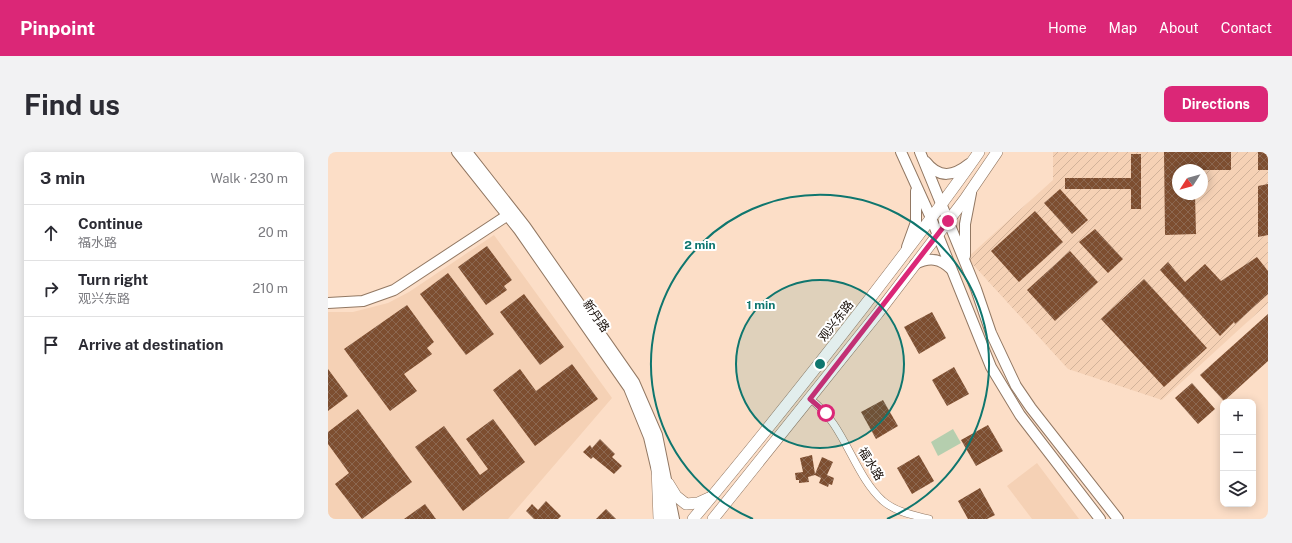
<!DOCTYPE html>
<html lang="en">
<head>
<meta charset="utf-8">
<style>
  body { margin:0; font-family:"Public Sans","Noto Sans SC",sans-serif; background:#f2f2f3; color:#2b2b33 }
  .controls { position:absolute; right:12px; bottom:12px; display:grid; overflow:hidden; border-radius:8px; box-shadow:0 2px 10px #0003 }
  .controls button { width:36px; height:36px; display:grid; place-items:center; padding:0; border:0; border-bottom:1px solid #e1e1e2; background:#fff; color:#2b2b33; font:20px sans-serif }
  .compass { position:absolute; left:844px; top:12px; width:36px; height:36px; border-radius:50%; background:#fff; box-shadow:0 2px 10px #0003; rotate:234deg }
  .stop { position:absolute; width:12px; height:12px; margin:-9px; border:3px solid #db2777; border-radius:50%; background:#fff }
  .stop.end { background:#db2777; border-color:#fff; box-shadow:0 1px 4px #0008 }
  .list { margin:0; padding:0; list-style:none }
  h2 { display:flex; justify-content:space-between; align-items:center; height:52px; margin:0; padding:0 16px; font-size:17px }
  h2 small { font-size:13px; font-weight:400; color:#7c7c81 }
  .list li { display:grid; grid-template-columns:26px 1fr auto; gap:12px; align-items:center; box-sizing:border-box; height:56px; padding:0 16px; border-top:1px solid #e1e1e2 }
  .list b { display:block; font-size:15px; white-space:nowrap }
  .list p { margin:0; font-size:13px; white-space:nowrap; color:#7c7c81 }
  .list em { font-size:13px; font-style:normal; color:#7c7c81 }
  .icon { flex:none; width:22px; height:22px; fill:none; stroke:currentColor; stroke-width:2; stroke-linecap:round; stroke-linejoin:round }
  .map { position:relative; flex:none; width:940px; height:367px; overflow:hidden; border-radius:8px }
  header { display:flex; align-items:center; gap:24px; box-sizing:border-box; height:56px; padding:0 20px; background:#db2777; color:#fff }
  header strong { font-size:19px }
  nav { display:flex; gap:22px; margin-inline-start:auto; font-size:14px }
  .intro { display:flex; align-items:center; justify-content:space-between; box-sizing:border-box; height:96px; padding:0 24px }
  h1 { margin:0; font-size:28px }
  .button { padding:10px 18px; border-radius:8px; background:#db2777; color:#fff; font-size:14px; font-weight:700 }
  main { display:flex; gap:24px; padding:0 24px }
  aside { flex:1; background:#fff; border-radius:8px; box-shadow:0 2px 10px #0003 }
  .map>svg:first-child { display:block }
  .built { fill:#f5d1b5 }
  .industrial { fill:url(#industrial-furrows); fill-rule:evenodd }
  .grass { fill:#b5ceae }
  .building { fill:url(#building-cross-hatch) }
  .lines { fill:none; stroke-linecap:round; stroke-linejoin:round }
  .street-casing { stroke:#927863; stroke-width:8 }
  .secondary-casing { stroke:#927863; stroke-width:12 }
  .primary-casing { stroke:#927863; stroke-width:12 }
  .street { stroke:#fff; stroke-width:7 }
  .secondary { stroke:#fff; stroke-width:10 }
  .primary { stroke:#fff; stroke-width:11 }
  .route { stroke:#db2777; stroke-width:5 }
  .ring { fill:none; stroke:#0f766e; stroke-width:2 }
  .labels { text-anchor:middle; stroke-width:4; stroke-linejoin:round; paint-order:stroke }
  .street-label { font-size:12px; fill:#130a04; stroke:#fff }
  .centre { fill:#0f766e; stroke:#fff; stroke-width:2 }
  .ring-label { font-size:12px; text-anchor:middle; font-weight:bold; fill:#0f766e; stroke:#fff; stroke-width:4; stroke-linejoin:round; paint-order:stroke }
</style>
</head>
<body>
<header>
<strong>Pinpoint</strong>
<nav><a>Home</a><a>Map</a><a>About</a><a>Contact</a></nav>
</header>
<div class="intro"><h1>Find us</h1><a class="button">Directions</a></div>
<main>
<aside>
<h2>3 min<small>Walk · 230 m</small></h2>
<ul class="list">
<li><svg class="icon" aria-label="ahead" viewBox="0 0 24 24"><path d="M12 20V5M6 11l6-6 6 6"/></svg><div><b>Continue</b><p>福水路</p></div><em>20 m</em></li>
<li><svg class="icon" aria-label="right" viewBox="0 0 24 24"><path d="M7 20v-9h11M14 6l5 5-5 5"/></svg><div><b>Turn right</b><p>观兴东路</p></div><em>210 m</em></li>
<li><svg class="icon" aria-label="arrive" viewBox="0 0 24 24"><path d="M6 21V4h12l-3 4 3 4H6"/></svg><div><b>Arrive at destination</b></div></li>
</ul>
</aside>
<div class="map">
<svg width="940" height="367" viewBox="0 0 940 367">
  <defs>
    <pattern id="industrial-furrows" width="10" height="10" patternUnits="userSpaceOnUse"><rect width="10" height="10" fill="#f5d1b5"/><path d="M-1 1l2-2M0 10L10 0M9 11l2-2" fill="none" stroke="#d1b29a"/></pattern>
    <pattern id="building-cross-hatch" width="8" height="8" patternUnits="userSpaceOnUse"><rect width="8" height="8" fill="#7d4e30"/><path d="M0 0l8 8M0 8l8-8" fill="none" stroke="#8c6851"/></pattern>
  </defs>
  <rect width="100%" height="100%" fill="#fcdec7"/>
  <g class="built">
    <polygon points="166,83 284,246 180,367 0,367 0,160 25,160 60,151 81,140"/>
    <polygon points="709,311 751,367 704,367 679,334"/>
  </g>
  <path class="industrial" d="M 725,0 L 940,0 L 940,151 L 834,248 L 740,217 L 639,106 L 725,28 ZM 850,18 L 874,18 L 874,42 L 850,42 Z"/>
  <polygon class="grass" points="625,277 633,291 610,304 603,290"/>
  <g class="building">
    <polygon points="836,0 903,0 903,18 850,18 850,42 867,42 868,82 837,83"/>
    <rect x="930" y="0" width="10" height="18"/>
    <polygon points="803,2 813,2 813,57 803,57 803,37 737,37 737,26 803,26"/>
    <polygon points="940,32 940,83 930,85 930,34"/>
    <polygon points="732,37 760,68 744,82 716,51"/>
    <polygon points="707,59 735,90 691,130 663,99"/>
    <polygon points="767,77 795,107 780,121 751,90"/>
    <polygon points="159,94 184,128 176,134 179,138 158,153 130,115"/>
    <polygon points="742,99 770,130 727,169 699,138"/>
    <polygon points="929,105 940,119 940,142 907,172 906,170 892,184 832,118 840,110 857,130 877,112 893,129"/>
    <polygon points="120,121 166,182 138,203 92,142"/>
    <polygon points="816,127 879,196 836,235 773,167"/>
    <polygon points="196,142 236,195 212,213 172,160"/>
    <polygon points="79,153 106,190 99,196 104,202 76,222 89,239 62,259 16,197"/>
    <polygon points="604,160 618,186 591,202 576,175"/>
    <polygon points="940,162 940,209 896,249 872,223"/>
    <polygon points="244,212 270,247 207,294 165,238 192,217 208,239"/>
    <polygon points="626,215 641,242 619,254 604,228"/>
    <polygon points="0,217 20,244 0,259"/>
    <polygon points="864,231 887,257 870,272 847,246"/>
    <polygon points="555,248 570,274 548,287 533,260"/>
    <polygon points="30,257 84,330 34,367 7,332 21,321 0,292 0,280"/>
    <polygon points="165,267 197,310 135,359 87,295 116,274 152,323 160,317 138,287"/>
    <polygon points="660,273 675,299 648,314 633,288"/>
    <polygon points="272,287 287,302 284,305 294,314 286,322 265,305 263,307 255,300 262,293 264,296"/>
    <polygon points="484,303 487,322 494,305 505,310 499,323 506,326 504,333 501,332 500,335 491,331 493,326 487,323 480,325 481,330 471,331 471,328 468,328 467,321 475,320 472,306"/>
    <polygon points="591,303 606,329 584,342 569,316"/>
    <polygon points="652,336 667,363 659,367 640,367 630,349"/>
    <polygon points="218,349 233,364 230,367 206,367 198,359 204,352 210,358"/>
    <polygon points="97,352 108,367 76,367"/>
    <polygon points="278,357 288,367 268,367"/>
  </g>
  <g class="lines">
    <g class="street-casing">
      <path id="street" d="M 482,247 C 517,272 525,322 555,349 C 568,360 585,363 601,367"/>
    </g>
    <g class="secondary-casing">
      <g id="secondary">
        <polyline points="129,0 191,78 301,236 321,285 330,323"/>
        <polyline points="139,0 197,74 306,230 329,283 346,367"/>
        <polyline points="573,0 603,66 663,215 692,263 772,367"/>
        <polyline points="592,0 648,137 663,181 688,234 703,256 790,367"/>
        <path d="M 598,10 C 611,27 626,24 641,12"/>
        <polyline points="579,95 588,70 588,39"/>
        <polyline points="637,104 637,72 643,41"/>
        <path d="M 587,112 C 601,105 612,106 623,117"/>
        <polyline points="0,151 35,149 66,138 183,61"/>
        <polyline points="334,340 339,367"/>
      </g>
    </g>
    <g class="primary-casing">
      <g id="primary">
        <polyline points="329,315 331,367"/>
        <polyline points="340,331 348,344 358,352 370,351 381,346"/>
        <path d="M 365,367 C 424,297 481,225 537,153 C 576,102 615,52 651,0"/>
        <polyline points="385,367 550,161 637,47 669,0"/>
      </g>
    </g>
    <use href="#street" class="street"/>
    <use href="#secondary" class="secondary"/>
    <use href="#primary" class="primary"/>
  </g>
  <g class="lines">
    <polyline class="route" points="498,261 482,247 620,69"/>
  </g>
  <circle cx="492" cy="212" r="84" fill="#0f766e" fill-opacity=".12"/>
  <g class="ring">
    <circle cx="492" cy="212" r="84"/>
    <path d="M425 367A169 169 0 1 1 559 367"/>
  </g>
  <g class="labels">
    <g class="street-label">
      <text transform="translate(268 164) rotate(55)" y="4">新丹路</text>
      <text transform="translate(508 169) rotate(-52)" y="4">观兴东路</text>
      <text transform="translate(543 312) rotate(58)" y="4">福水路</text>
    </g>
  </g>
  <circle cx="492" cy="212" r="6" class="centre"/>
  <g class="ring-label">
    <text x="372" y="97">2 min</text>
    <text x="433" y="157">1 min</text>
  </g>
</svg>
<div class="controls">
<button>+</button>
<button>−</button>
<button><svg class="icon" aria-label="layers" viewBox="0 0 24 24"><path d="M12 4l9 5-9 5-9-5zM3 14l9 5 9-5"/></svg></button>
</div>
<svg class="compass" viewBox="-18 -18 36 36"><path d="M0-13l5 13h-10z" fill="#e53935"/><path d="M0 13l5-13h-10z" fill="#7c7c81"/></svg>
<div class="stop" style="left:498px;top:261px"></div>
<div class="stop end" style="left:620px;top:69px"></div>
</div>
</main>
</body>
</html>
